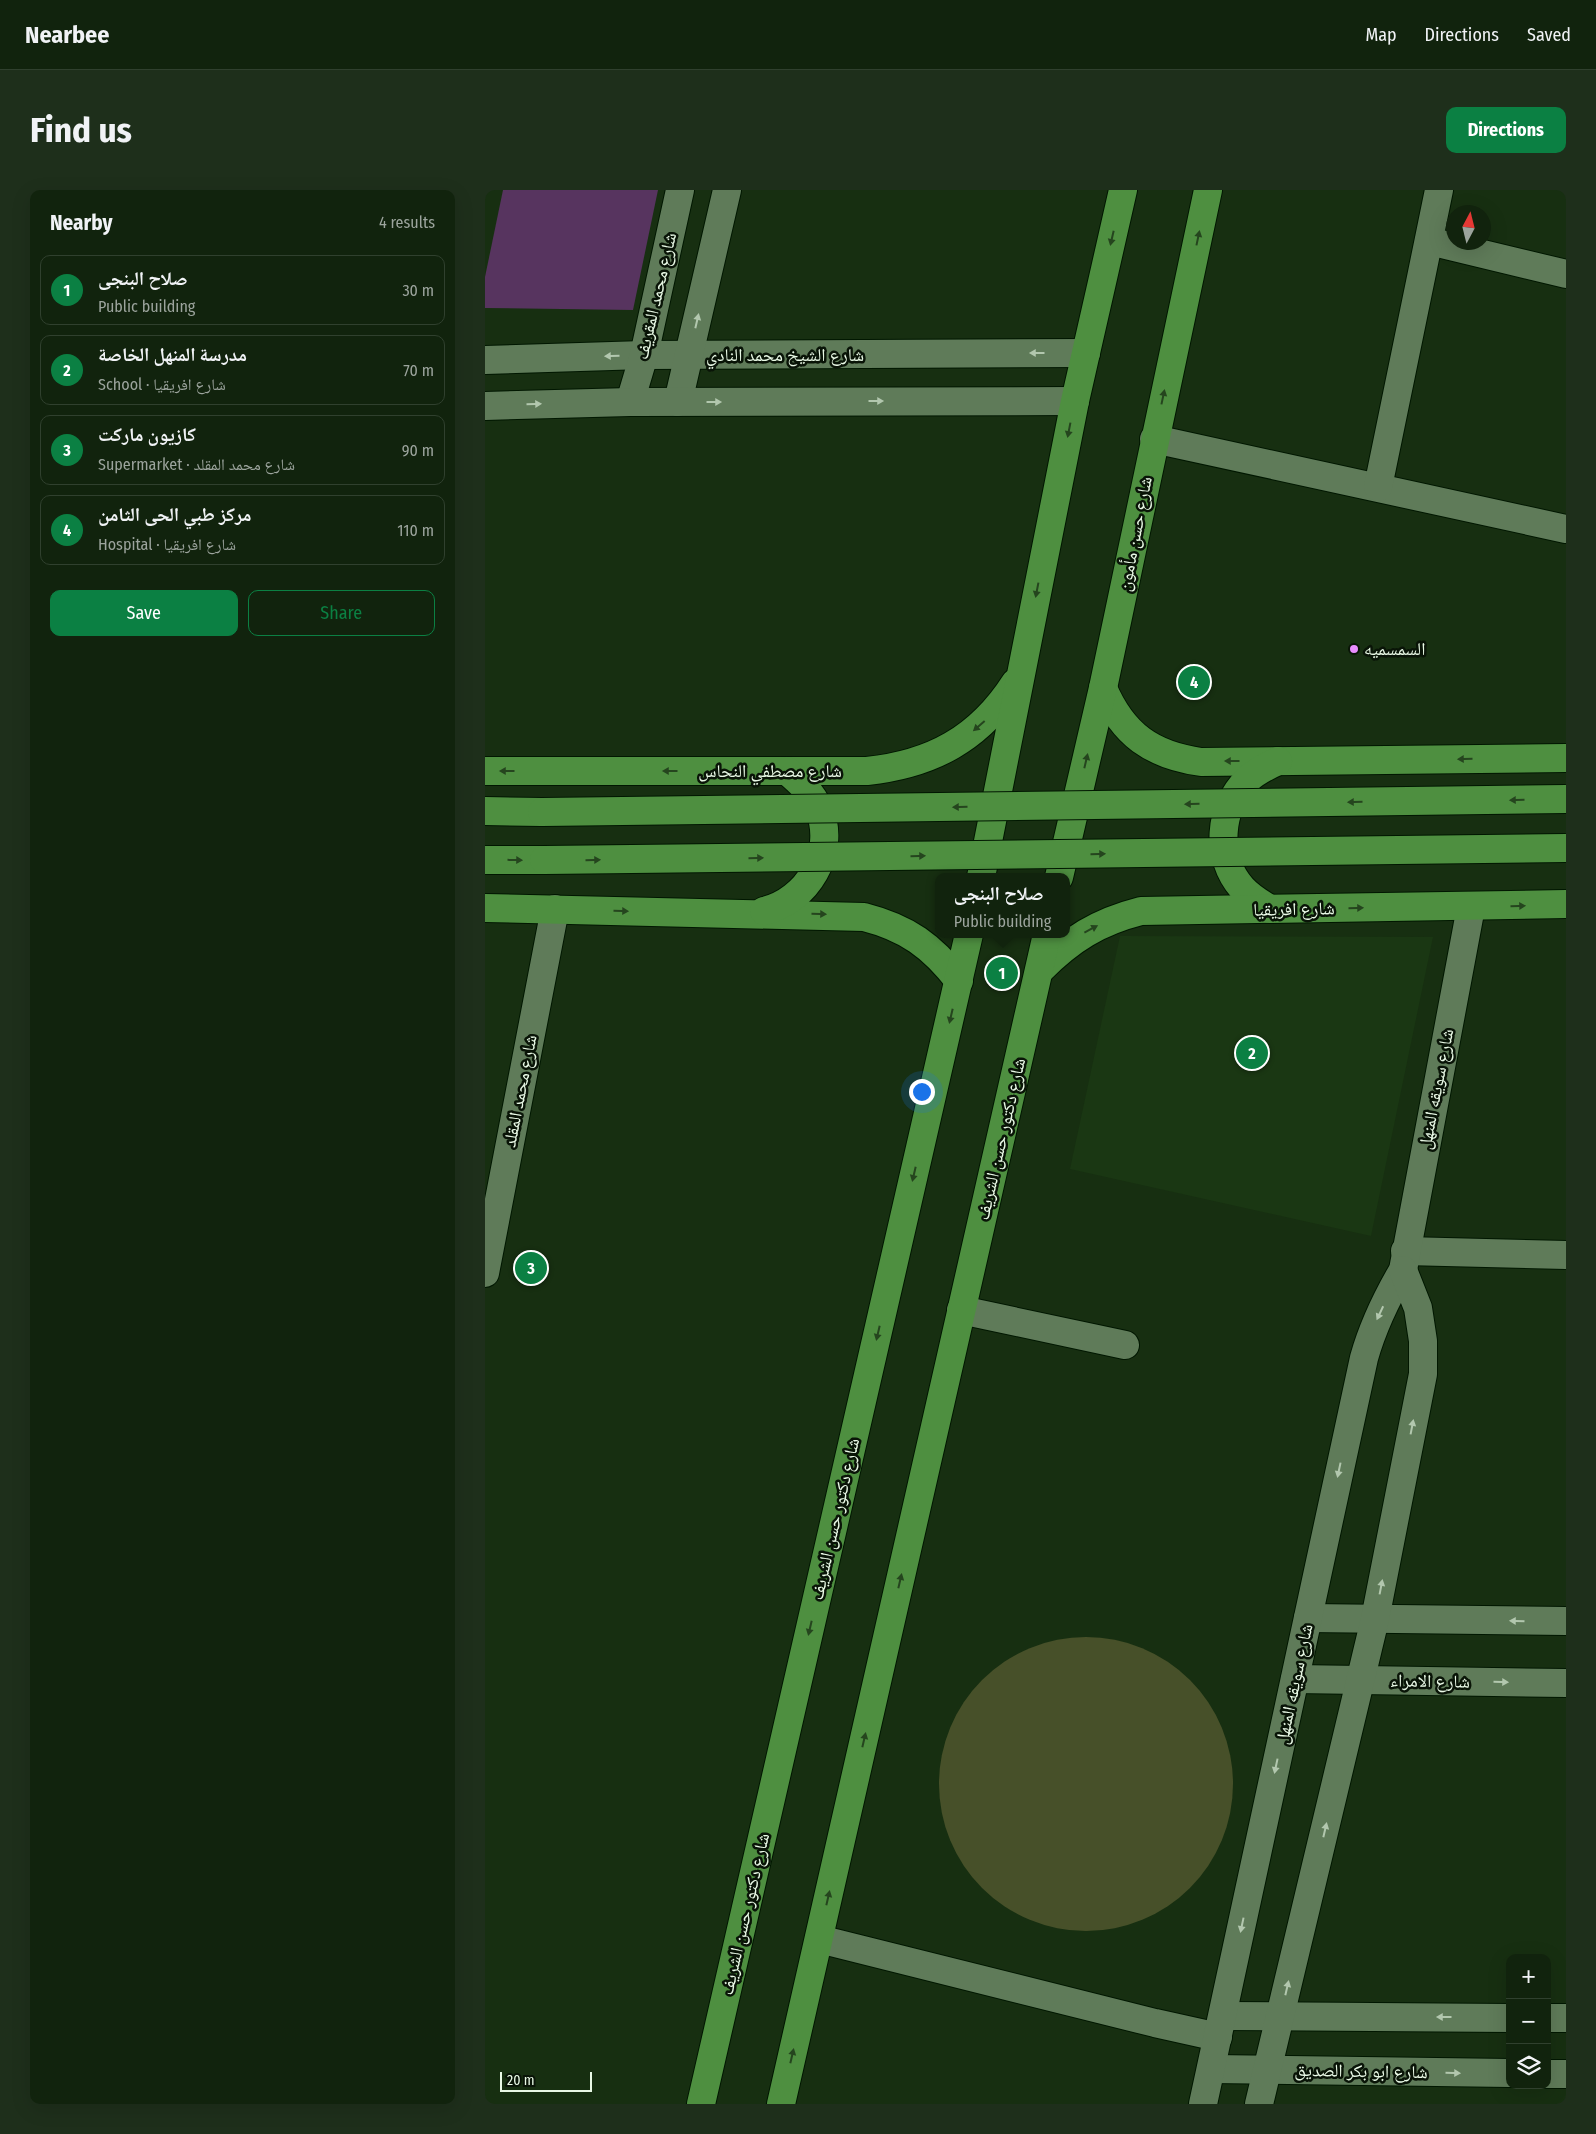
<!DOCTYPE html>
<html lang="en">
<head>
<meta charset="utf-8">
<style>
  body { margin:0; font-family:"Fira Sans Condensed","Noto Naskh Arabic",sans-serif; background:#1e2f1b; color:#f1f3f6 }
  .controls { position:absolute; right:15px; bottom:15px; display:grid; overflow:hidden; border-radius:10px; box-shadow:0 5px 20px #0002 }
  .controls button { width:45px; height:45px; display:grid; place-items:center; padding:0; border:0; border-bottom:1px solid #30402e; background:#11230d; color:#f1f3f6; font:25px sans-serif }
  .compass { position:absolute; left:961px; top:15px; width:45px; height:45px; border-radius:50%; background:#11230d; box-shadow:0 5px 20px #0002; rotate:7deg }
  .scale { position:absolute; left:15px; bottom:12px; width:92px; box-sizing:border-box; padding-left:5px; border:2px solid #e9f9e6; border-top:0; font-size:14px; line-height:18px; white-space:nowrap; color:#e9f9e6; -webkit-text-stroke:4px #091407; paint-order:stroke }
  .you { position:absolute; left:436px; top:901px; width:18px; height:18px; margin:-12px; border:4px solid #fff; border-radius:50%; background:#1a73e8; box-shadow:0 0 0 8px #1a73e833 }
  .badge { display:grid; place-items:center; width:32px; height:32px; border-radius:50%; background:#0b8043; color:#fff; font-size:16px; font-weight:700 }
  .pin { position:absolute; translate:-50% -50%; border:2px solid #fff; box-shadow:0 1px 5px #0006 }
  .popup { position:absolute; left:450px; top:683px; width:135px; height:65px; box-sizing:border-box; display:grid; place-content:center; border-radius:10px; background:#11230d; filter:drop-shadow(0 1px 4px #0005); font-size:16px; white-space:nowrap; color:#9ca49d }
  .popup b { font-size:19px; color:#f1f3f6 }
  .popup::after { content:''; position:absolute; left:50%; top:100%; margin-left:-10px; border:10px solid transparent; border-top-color:#11230d }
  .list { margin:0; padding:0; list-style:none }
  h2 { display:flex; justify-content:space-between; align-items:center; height:65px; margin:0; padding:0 20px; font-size:21px }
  h2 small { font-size:16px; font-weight:400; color:#9ca49d }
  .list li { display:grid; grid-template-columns:32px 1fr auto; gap:15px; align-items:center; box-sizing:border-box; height:70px; margin:0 10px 10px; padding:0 10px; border:1px solid #30402e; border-radius:10px }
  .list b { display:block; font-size:19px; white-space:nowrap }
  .list p { margin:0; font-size:16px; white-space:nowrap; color:#9ca49d }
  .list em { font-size:16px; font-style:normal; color:#9ca49d }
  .actions { display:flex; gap:10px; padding:15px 20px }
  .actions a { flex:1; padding:11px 0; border:1px solid #0b8043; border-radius:10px; text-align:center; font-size:18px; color:#0b8043 }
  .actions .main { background:#0b8043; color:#fff }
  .icon { flex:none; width:28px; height:28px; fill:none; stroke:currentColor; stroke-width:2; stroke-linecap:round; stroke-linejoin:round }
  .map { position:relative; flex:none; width:1081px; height:1914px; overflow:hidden; border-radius:10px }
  header { display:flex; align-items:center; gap:30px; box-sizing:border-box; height:70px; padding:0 25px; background:#11230d; border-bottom:1px solid #30402e }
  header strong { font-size:24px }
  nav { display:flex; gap:28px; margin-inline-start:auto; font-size:18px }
  .intro { display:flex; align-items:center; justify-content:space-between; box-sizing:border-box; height:120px; padding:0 30px }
  h1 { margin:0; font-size:35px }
  .button { padding:12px 22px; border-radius:10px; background:#0b8043; color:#fff; font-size:18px; font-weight:700 }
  main { display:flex; gap:30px; padding:0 30px }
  aside { flex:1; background:#11230d; border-radius:10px; box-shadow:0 5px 20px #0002 }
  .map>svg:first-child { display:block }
  .built { fill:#1a3713 }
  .green { fill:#57345f }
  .building { fill:#475029 }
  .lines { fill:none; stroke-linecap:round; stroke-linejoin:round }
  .minor-casing { stroke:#011700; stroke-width:30 }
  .major-casing { stroke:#011700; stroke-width:30 }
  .minor { stroke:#5f7b59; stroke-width:28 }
  .major { stroke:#4e8f40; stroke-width:28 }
  .major-bridge-casing { stroke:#011700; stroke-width:30; stroke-linecap:butt }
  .major-bridge { stroke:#4e8f40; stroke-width:28 }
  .oneway { fill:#25451e }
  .oneway2 { fill:#b2c7ae }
  .poi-dot { fill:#e98dfe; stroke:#091407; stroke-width:2 }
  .labels { text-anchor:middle; stroke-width:5; stroke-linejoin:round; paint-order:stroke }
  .street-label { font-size:18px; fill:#e9f9e6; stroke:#091407 }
  .poi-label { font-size:18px; fill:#e9f9e6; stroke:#091407; text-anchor:start }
</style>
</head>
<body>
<header>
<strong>Nearbee</strong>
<nav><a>Map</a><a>Directions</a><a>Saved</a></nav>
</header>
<div class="intro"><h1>Find us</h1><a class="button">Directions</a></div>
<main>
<aside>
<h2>Nearby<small>4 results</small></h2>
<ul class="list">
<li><span class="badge">1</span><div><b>صلاح البنجى</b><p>Public building</p></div><em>30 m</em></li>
<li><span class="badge">2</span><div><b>مدرسة المنهل الخاصة</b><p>School · شارع افريقيا</p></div><em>70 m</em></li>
<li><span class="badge">3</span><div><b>كازيون ماركت</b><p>Supermarket · شارع محمد المقلد</p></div><em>90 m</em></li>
<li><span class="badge">4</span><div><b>مركز طبي الحى الثامن</b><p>Hospital · شارع افريقيا</p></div><em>110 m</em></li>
</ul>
<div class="actions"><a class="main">Save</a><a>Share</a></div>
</aside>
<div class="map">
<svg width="1081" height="1914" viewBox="0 0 1081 1914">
  <rect width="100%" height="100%" fill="#172f11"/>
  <polygon class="built" points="635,746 948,747 886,1046 585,979"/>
  <polygon class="green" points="18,0 173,0 148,120 0,118 0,87"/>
  <circle class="building" cx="601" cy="1594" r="147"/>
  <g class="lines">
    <g class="minor-casing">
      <g id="minor">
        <polyline points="944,51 1081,84"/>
        <polyline points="0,170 159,165 601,163"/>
        <polyline points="145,212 159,165 195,0"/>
        <polyline points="193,212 242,0"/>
        <polyline points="0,216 145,212 590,211"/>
        <polyline points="669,249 1081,339"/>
        <polyline points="893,297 954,0"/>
        <polyline points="920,1061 1081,1065"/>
        <polyline points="0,1083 70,719"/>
        <polyline points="476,1120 640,1155"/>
        <polyline points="823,1428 1081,1431"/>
        <polyline points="810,1489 1081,1493"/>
        <polyline points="334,1749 670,1833 733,1847"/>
        <polyline points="738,1826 1025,1828"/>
        <polyline points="1062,1828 1081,1828"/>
        <polyline points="726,1879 1025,1883"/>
        <polyline points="1062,1884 1081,1884"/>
        <path d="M 718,1914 L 879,1168 C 888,1136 901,1109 918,1080 L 986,717"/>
        <polyline points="774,1914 890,1429 938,1184 938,1151 933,1118 918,1080"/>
      </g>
    </g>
    <g class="major-casing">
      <g id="major">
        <path d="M 618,498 C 638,545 667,565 716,572 L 1081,568"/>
        <path d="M 0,581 L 382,581 C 447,574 494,549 530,493"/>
        <polyline points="0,621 57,622"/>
        <polyline points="0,670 59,670"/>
        <polyline points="496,687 590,211 638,0"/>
        <polyline points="574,687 618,498 723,0"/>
        <path d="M 0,718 L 379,727 C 422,738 447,756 474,791"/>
        <path d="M 785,719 C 775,713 765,707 757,698 C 730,667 733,618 763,589 C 772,581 782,576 793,571"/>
        <path d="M 279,721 C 322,711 352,662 334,619 C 327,603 315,592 302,581"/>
        <path d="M 555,780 C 586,749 613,732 656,721 L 1081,714"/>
        <polyline points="216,1914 484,744"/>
        <polyline points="296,1914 562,744"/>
      </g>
    </g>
    <use href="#minor" class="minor"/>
    <use href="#major" class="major"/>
    <g class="major-bridge-casing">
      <g id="major-bridge">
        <polyline points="57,622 1081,609"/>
        <polyline points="59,670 1081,658"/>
      </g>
    </g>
    <use href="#major-bridge" class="major-bridge"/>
  </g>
  <defs><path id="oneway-solid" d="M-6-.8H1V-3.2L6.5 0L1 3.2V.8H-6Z" transform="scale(1.25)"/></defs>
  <g class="oneway">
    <use href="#oneway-solid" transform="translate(627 48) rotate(103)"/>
    <use href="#oneway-solid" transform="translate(713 48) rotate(-78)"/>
    <use href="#oneway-solid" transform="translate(678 207) rotate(-78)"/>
    <use href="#oneway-solid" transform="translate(584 240) rotate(101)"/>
    <use href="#oneway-solid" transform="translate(552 400) rotate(101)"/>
    <use href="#oneway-solid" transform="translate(494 536) rotate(139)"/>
    <use href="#oneway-solid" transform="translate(980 569) rotate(179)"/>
    <use href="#oneway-solid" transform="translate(601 571) rotate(-77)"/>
    <use href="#oneway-solid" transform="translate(747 571) rotate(180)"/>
    <use href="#oneway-solid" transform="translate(22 581) rotate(-180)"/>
    <use href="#oneway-solid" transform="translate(185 581) rotate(-180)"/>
    <use href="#oneway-solid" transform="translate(1032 610) rotate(179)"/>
    <use href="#oneway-solid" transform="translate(870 612) rotate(179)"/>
    <use href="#oneway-solid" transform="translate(707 614) rotate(179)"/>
    <use href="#oneway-solid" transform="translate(475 617) rotate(179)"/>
    <use href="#oneway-solid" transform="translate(613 664) rotate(-1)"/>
    <use href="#oneway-solid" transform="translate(433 666) rotate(-1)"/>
    <use href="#oneway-solid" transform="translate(271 668) rotate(-1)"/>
    <use href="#oneway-solid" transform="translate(30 670) rotate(1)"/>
    <use href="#oneway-solid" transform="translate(108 670) rotate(-1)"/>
    <use href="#oneway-solid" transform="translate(1033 716) rotate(-2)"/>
    <use href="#oneway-solid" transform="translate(871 718) rotate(-1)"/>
    <use href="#oneway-solid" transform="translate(136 721) rotate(1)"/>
    <use href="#oneway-solid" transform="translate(334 724) rotate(1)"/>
    <use href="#oneway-solid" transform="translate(606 739) rotate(-28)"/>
    <use href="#oneway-solid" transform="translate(466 826) rotate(103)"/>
    <use href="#oneway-solid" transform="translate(429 984) rotate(103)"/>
    <use href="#oneway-solid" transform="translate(393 1143) rotate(103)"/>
    <use href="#oneway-solid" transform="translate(415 1391) rotate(-77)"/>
    <use href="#oneway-solid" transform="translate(325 1438) rotate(103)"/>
    <use href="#oneway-solid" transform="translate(379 1550) rotate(-77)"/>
    <use href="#oneway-solid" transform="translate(343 1708) rotate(-77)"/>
    <use href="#oneway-solid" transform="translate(307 1866) rotate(-77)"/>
  </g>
  <g class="oneway2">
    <use href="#oneway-solid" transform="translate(212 131) rotate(-77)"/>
    <use href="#oneway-solid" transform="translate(552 163) rotate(180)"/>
    <use href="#oneway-solid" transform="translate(127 166) rotate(178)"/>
    <use href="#oneway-solid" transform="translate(391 211)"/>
    <use href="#oneway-solid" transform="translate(229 212)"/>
    <use href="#oneway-solid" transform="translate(49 214) rotate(-2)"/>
    <use href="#oneway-solid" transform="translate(895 1123) rotate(115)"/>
    <use href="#oneway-solid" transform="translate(927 1237) rotate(-79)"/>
    <use href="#oneway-solid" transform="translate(854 1280) rotate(102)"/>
    <use href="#oneway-solid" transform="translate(896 1397) rotate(-79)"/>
    <use href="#oneway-solid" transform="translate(1032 1431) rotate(-179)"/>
    <use href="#oneway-solid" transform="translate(1016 1492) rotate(1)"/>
    <use href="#oneway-solid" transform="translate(791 1576) rotate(102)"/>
    <use href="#oneway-solid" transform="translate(840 1640) rotate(-77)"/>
    <use href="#oneway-solid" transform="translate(757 1735) rotate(102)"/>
    <use href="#oneway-solid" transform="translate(802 1798) rotate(-77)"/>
    <use href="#oneway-solid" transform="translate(959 1827) rotate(-180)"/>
    <use href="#oneway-solid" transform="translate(968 1883) rotate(1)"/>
  </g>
  <circle class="poi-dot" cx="869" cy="459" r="5"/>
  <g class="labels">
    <g class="street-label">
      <text transform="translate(171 106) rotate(-77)" y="6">شارع محمد المقريف</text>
      <text x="300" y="171">شارع الشيخ محمد النادي</text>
      <text transform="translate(650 344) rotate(-79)" y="6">شارع حسن مأمون</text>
      <text x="285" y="587">شارع مصطفي النحاس</text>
      <text transform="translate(809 719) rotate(-1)" y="6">شارع افريقيا</text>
      <text transform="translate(951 899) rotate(-79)" y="6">شارع سويقه المنهل</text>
      <text transform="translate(35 901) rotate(-79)" y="6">شارع محمد المقلد</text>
      <text transform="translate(516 949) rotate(-77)" y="6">شارع دكتور حسن الشريف</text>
      <text transform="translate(350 1329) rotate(-77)" y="6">شارع دكتور حسن الشريف</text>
      <text transform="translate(945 1491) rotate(1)" y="6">شارع الامراء</text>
      <text transform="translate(809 1494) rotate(-78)" y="6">شارع سويقه المنهل</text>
      <text transform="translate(260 1724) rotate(-77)" y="6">شارع دكتور حسن الشريف</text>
      <text transform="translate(876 1881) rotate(1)" y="6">شارع ابو بكر الصديق</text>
    </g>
    <g class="poi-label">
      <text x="879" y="465">السمسميه</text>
    </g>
  </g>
</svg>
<div class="controls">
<button>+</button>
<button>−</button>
<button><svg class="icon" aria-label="layers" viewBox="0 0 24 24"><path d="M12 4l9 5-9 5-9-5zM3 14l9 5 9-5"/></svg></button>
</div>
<svg class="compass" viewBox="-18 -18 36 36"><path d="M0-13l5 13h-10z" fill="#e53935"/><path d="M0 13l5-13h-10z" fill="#9ca49d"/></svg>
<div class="scale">20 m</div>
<div class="you"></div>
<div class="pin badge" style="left:517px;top:783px">1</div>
<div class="popup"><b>صلاح البنجى</b>Public building</div>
<div class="pin badge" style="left:767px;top:863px">2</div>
<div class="pin badge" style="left:46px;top:1078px">3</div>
<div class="pin badge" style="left:709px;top:492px">4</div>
</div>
</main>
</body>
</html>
